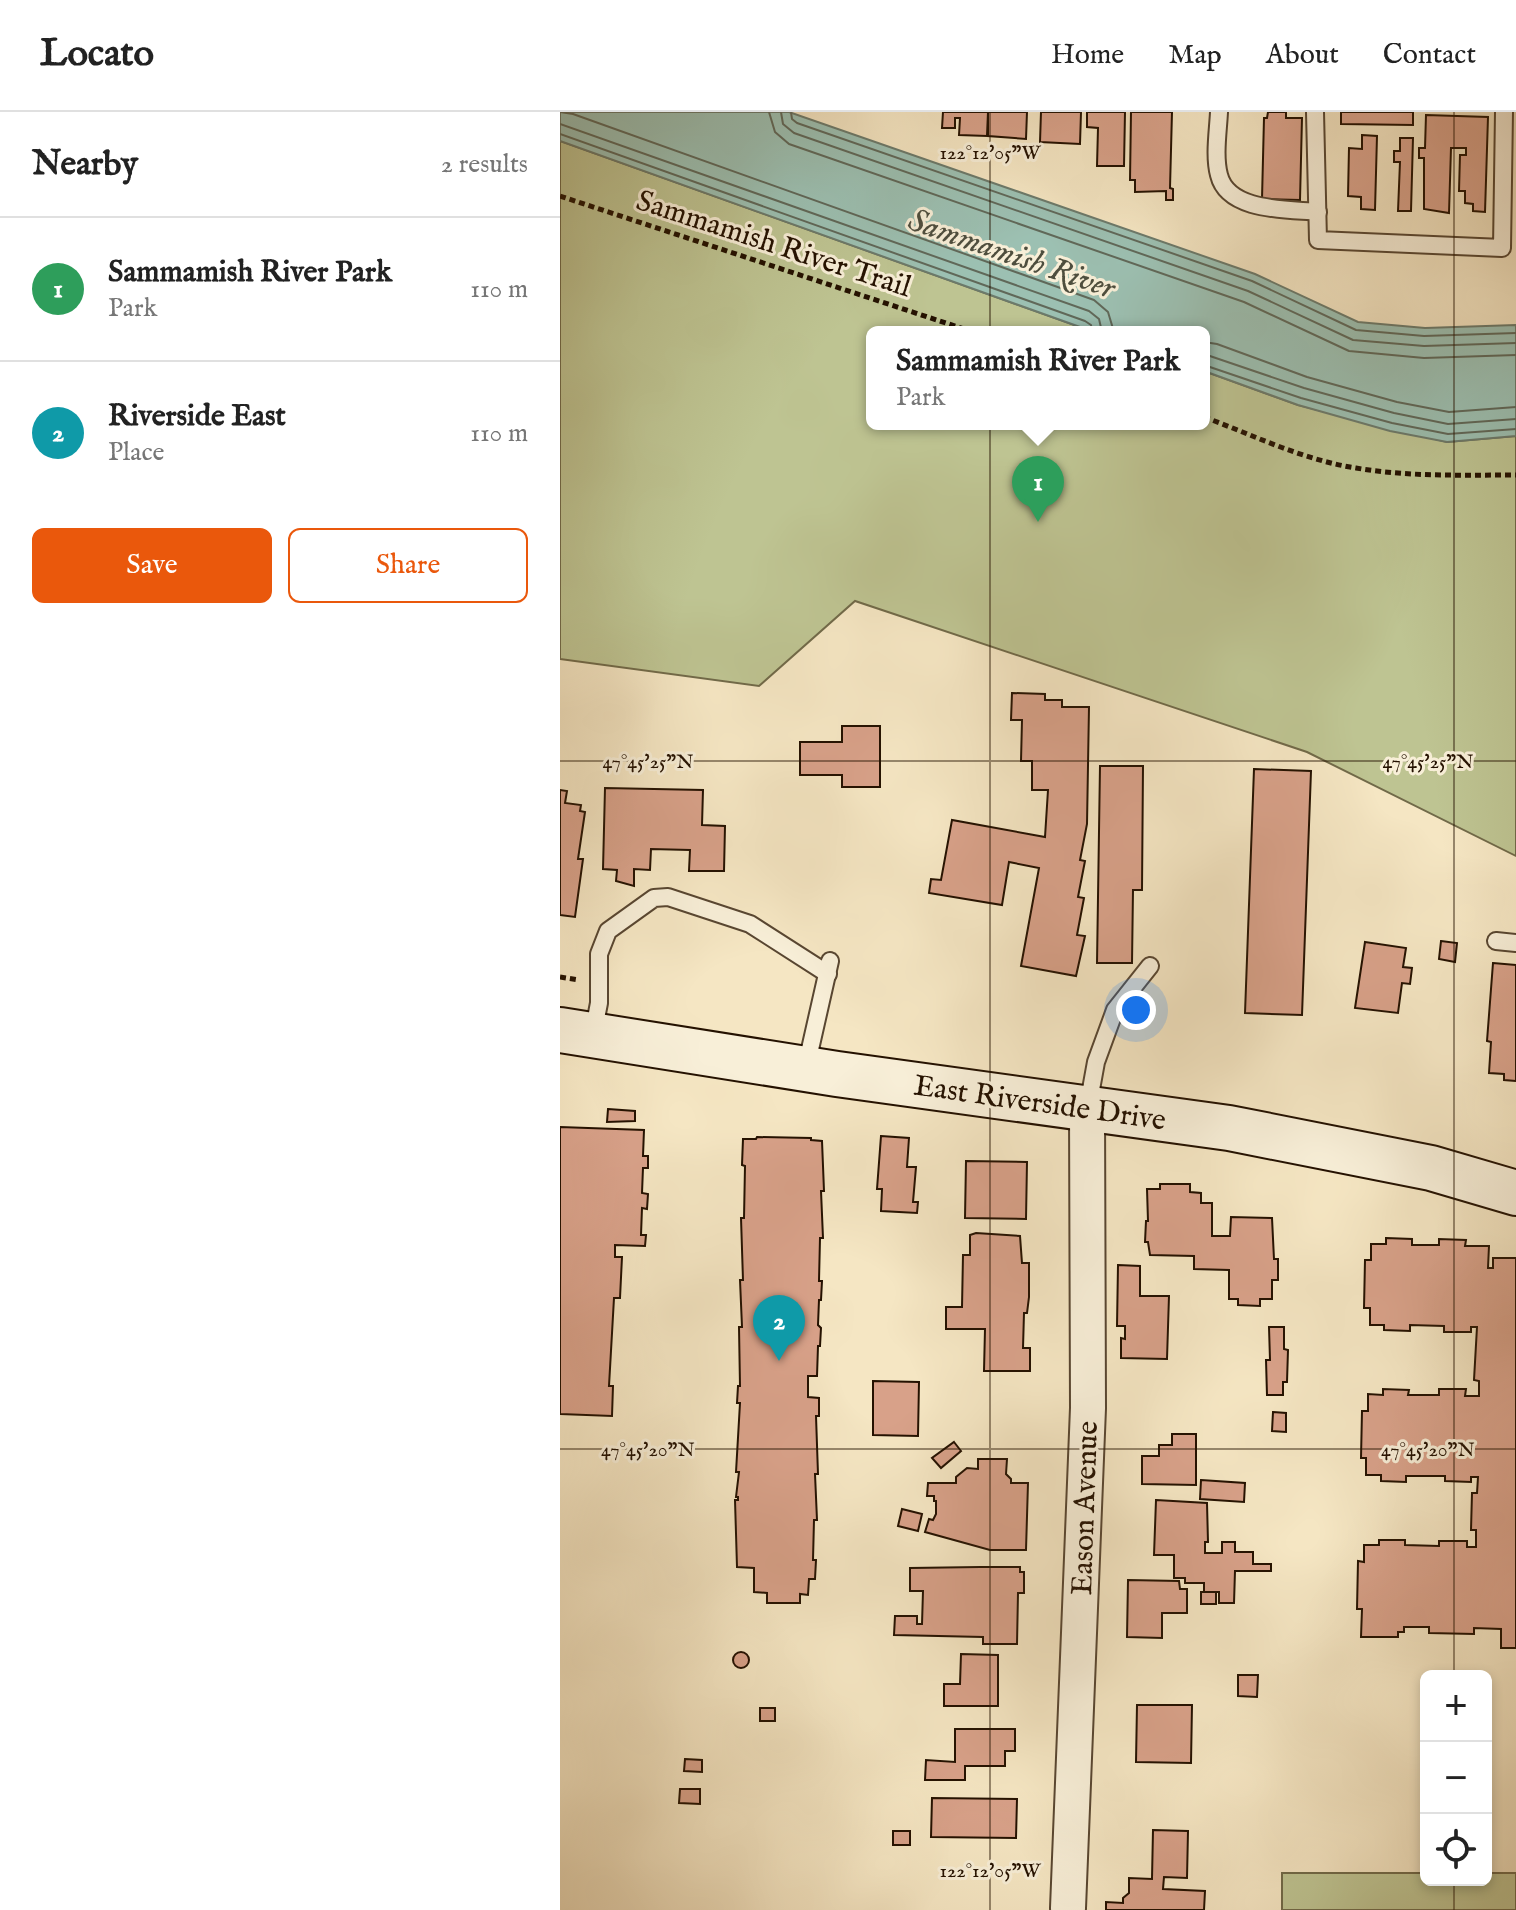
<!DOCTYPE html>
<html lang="en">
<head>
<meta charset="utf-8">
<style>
  body { margin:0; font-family:"IM FELL English",serif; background:#f6f6f6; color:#222 }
  .controls { position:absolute; right:24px; bottom:24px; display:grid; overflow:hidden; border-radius:12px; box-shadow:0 4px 12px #0003 }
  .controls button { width:72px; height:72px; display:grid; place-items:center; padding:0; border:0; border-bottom:2px solid #e0e0e0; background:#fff; color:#222; font:40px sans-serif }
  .you { position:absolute; left:576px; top:898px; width:28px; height:28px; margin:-20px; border:6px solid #fff; border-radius:50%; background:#1a73e8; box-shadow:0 0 0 12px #1a73e833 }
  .badge { display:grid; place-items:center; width:52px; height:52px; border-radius:50%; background:#ea580c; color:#fff; font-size:26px; font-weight:700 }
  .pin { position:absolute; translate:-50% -66px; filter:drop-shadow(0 2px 4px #0008) }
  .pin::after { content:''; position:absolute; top:42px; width:28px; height:24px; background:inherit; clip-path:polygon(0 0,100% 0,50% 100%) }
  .popup { position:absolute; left:306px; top:214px; width:344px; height:104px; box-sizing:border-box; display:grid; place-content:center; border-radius:12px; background:#fff; filter:drop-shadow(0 2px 6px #0005); font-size:26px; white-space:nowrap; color:#767676 }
  .popup b { font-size:30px; color:#222 }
  .popup::after { content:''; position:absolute; left:50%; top:100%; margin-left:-16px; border:16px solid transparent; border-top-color:#fff }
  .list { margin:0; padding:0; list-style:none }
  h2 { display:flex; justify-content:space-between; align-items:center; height:104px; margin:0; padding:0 32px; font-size:34px }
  h2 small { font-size:26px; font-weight:400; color:#767676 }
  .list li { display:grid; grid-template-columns:52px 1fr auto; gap:24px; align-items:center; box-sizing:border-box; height:144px; padding:0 32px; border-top:2px solid #e0e0e0 }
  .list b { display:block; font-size:30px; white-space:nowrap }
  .list p { margin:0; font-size:26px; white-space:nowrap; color:#767676 }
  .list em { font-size:26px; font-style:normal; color:#767676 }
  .actions { display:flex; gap:16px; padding:24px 32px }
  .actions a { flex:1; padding:18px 0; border:2px solid #ea580c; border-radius:12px; text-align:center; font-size:28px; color:#ea580c }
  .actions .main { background:#ea580c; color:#fff }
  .icon { flex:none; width:44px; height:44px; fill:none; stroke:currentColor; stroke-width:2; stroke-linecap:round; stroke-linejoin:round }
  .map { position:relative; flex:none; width:956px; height:1798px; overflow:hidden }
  header { display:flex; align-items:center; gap:48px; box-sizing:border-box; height:112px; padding:0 40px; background:#fff; border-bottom:2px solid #e0e0e0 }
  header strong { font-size:38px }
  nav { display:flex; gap:44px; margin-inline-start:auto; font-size:28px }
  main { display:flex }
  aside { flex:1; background:#fff }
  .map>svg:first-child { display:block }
  .green { fill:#bec492; stroke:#716a49; stroke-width:2 }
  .water { fill:#9cc0b2; stroke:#6c7a6b; stroke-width:2 }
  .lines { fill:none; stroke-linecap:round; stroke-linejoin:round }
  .shore { stroke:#606859; stroke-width:2 }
  .building { fill:#d8a189; stroke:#241100; stroke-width:2 }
  .lane-casing { stroke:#584631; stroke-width:20 }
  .street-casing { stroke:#584631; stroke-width:38 }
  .secondary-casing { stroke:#241100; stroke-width:48 }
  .path { stroke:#241100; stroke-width:5; stroke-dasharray:6 4; stroke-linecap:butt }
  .lane { stroke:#f8efd8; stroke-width:16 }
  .street { stroke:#f8efd8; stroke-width:34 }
  .secondary { stroke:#f8efd8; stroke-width:44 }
  .ticks { fill:none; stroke:#241100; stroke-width:2; stroke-opacity:0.45 }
  .labels { text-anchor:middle; stroke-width:6; stroke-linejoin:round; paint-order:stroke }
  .street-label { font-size:30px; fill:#241100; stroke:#f8efd8 }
  .water-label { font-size:32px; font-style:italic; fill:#4e4e3e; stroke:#f8efd8 }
  .ticks-label { font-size:20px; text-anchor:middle; fill:#241100; stroke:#f8efd8; stroke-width:6; stroke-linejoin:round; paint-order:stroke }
</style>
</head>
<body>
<header>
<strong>Locato</strong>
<nav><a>Home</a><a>Map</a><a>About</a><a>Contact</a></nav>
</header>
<main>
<aside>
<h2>Nearby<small>2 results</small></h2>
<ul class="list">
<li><span class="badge" style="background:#2e9e5b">1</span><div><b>Sammamish River Park</b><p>Park</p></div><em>110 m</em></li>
<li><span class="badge" style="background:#0f9aa8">2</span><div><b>Riverside East</b><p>Place</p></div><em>110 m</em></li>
</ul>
<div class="actions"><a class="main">Save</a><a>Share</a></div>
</aside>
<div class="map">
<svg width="956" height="1798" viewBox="0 0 956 1798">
  <rect width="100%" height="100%" fill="#f5e6c3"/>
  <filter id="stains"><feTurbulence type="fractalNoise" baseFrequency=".0025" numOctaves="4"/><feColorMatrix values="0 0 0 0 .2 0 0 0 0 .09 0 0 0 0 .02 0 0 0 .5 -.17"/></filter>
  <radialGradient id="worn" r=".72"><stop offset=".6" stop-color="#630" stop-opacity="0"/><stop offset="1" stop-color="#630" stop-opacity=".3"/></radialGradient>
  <g class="green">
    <polygon points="0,29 534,220 312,220 312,312 644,312 644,259 738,293 887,330 956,324 956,744 747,640 295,489 199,574 0,547"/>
    <polygon points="722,1761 866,1761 866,1768 926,1768 926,1761 956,1761 956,1798 722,1798"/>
  </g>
  <polygon class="water" points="0,0 229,0 695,162 798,210 865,216 956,213 956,324 887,330 830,319 738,293 644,259 644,220 534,220 0,29"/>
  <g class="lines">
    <g class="shore">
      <polyline points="0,0 13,2 534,188 548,200 554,220"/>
      <polyline points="209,0 215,20 229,32 684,190 789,239 864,246 956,243"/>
      <polyline points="221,0 223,12 234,21 688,179 793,228 864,234 956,231"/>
      <polyline points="231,0 232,7 237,11 692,169 796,218 864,224 956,221"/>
      <polyline points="0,12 529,199 539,207 542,220"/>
      <polyline points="0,22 525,209 531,213 532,220"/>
      <polyline points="644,230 657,232 747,265 837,290 889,300 956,295"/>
      <polyline points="644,242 744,276 834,301 888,312 956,307"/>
      <polyline points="644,253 741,286 832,311 888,322 956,317"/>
    </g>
  </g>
  <g class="building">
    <polygon points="383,0 428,0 427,24 399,23 400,6 395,6 395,16 382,16"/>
    <polygon points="428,0 467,0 466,27 428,24"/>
    <polygon points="481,0 521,0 520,32 480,30"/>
    <polygon points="527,0 565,0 564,54 537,54 538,16 527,15"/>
    <polygon points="571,0 612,0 610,76 613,77 613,88 606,88 606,79 575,80 575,68 570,68"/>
    <polygon points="708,0 726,0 726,6 742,6 740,88 702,87 704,6 707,6"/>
    <polygon points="781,0 853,0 853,13 781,12"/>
    <polygon points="866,3 928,5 925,100 913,99 913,92 905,91 905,79 899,79 900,43 906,43 906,36 891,36 889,101 864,97 864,46 859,46 859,36 865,36"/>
    <polygon points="802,23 817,24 815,98 801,97 801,85 788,84 789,36 802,37"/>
    <polygon points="840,26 853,26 851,99 838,99 840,50 834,50 834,39 840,39"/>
    <polygon points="452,581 485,582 485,588 502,588 502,595 529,595 527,712 520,748 525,749 518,785 524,786 517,823 525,824 516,864 461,854 479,756 449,750 442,793 369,781 371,767 381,768 392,708 485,725 488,678 472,678 472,649 461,649 462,608 451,608"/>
    <polygon points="282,614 320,614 320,675 282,675 282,663 240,663 240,630 282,630"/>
    <polygon points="540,654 583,654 582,778 573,778 572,851 537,851"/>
    <polygon points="694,657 751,659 742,903 685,901"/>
    <polygon points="45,676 143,678 142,713 165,714 164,759 129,759 130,738 91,737 90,758 74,757 74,774 56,769 57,758 43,757"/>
    <polygon points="0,678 7,679 5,691 21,693 20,699 25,700 18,747 23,747 15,805 0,803"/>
    <polygon points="881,829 897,831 895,850 879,847"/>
    <polygon points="805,830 846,836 843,855 852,856 850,872 842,871 838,901 795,896"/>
    <polygon points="933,851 956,853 956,969 944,968 944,962 929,961 931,930 927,929"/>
    <polygon points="48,997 75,999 75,1009 47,1010"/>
    <polygon points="0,1015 84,1018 83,1044 88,1044 88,1056 83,1056 82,1081 88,1082 87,1097 82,1096 81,1123 86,1123 85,1134 55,1133 55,1145 62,1145 60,1186 54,1186 49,1274 53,1274 52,1304 0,1302"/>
    <polygon points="321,1024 349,1026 347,1055 356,1055 353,1090 358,1090 357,1101 321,1099 322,1077 317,1077"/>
    <polygon points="197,1025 251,1026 251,1028 262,1029 264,1079 261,1079 263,1126 260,1126 259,1169 262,1169 261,1188 259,1188 258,1213 261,1216 260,1234 258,1234 257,1264 248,1264 248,1285 259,1286 259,1304 256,1304 258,1362 255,1362 257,1408 254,1408 253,1448 256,1448 255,1467 249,1467 248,1483 240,1482 240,1491 207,1491 207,1481 194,1480 194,1456 177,1455 175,1388 178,1388 178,1385 176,1385 179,1360 176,1360 180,1291 177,1291 178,1274 180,1274 179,1215 182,1215 180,1168 183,1168 181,1106 184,1106 185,1054 182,1053 183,1027 196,1027"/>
    <polygon points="406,1049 467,1050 466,1107 405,1106"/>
    <polygon points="600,1072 630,1072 630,1080 641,1081 641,1091 652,1091 652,1124 670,1124 671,1105 712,1106 714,1147 718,1147 718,1168 712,1168 712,1187 700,1187 700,1194 678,1193 678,1187 669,1187 669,1158 634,1157 634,1144 590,1143 588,1130 585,1130 586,1109 588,1109 587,1077 600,1077"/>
    <polygon points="416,1121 460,1124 462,1151 469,1151 469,1185 467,1201 464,1201 463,1236 470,1236 470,1259 424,1259 425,1217 386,1217 386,1195 402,1195 403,1143 410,1143 410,1123"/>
    <polygon points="826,1126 852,1127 852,1133 879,1133 879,1127 906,1128 905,1134 929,1134 928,1156 933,1156 933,1146 956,1146 956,1536 941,1536 941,1517 914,1516 914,1522 869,1521 869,1515 844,1515 844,1520 838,1520 838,1525 801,1525 802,1497 797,1497 798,1449 804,1450 804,1433 819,1433 819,1428 845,1428 845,1433 879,1434 879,1429 907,1429 907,1435 916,1435 916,1418 911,1418 912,1381 917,1381 918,1365 911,1365 911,1370 885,1369 885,1364 846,1364 846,1370 821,1369 821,1363 806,1363 806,1346 801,1346 802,1299 808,1299 808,1282 823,1283 823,1277 849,1278 848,1283 879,1283 879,1277 906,1277 905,1284 919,1284 919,1269 914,1268 917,1215 911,1215 911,1220 884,1220 884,1214 850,1213 850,1219 824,1218 824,1213 810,1213 810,1196 804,1196 805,1148 811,1148 811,1132 826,1132"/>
    <polygon points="558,1153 580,1154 580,1184 609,1184 607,1247 561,1246 561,1226 565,1227 565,1214 557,1214"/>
    <polygon points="709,1215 724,1215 724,1237 728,1238 727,1270 723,1270 723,1283 707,1283 706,1248 710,1248"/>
    <polygon points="313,1269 359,1270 358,1324 313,1323"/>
    <polygon points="713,1300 726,1301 726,1320 712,1319"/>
    <polygon points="612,1322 636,1322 636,1373 582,1372 582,1344 599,1344 599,1333 612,1333"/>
    <polygon points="394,1330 401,1339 381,1356 372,1346"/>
    <polygon points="418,1347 447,1347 446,1362 451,1367 451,1371 468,1371 466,1438 430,1438 365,1420 369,1407 373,1408 376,1402 376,1389 374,1389 374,1384 367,1384 368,1371 396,1371 396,1365 407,1356 418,1357"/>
    <polygon points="641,1368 685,1371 684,1390 640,1387"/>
    <polygon points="596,1388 647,1391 648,1430 645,1430 645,1441 662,1441 662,1430 675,1430 675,1440 693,1440 693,1452 711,1452 711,1459 675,1459 674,1491 659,1491 659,1480 644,1480 644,1471 625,1471 625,1466 614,1466 614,1443 594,1443"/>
    <polygon points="342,1397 362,1402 358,1419 338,1414"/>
    <polygon points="420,1455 460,1455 460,1460 464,1460 464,1481 458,1481 457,1532 423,1532 423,1525 334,1523 335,1504 357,1504 357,1512 362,1512 363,1479 350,1479 350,1456"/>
    <polygon points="568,1468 619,1469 620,1477 627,1477 627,1501 602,1501 602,1526 567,1525"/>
    <rect x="641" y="1480" width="15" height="12"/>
    <circle cx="181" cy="1548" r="8"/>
    <polygon points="401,1542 438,1543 438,1594 384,1594 384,1572 400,1572"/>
    <polygon points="678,1563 698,1563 697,1585 678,1584"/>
    <polygon points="577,1593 632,1593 631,1651 576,1650"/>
    <rect x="200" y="1596" width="15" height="13"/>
    <polygon points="395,1617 455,1617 455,1639 445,1639 445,1654 405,1654 405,1668 365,1668 366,1648 395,1650"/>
    <polygon points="125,1647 142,1648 142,1660 124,1659"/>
    <polygon points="120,1677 140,1677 140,1692 119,1691"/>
    <polygon points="372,1686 457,1687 456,1726 371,1725"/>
    <polygon points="593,1718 628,1719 627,1766 604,1765 603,1777 645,1779 644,1798 546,1798 546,1790 563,1791 563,1786 569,1781 569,1766 592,1767"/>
    <rect x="333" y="1719" width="17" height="14"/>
  </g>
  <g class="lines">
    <g class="lane-casing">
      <g id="lane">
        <path d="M 659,0 C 658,20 654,44 659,63 C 668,100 728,97 758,100"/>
        <polyline points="755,0 758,128 942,136 944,0"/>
        <polyline points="936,829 956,831"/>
        <polyline points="33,922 39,891 39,842 48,819 94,786 108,785 190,812 268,862"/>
        <polyline points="246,955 270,849"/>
        <polyline points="528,994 536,950 555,898 590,854"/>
      </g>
    </g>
    <g class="street-casing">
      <polyline id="street" points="508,1796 528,1296 527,996"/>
    </g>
    <g class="secondary-casing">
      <polyline id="secondary" points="0,918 277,962 669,1016 871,1056 956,1081"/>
    </g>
    <g class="path">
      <polyline points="0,84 413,220"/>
      <path d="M 644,305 C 693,323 743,348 796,356 C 849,365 903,363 956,363"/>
      <polyline points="0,865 19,868"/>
    </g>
    <use href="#lane" class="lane"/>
    <use href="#street" class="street"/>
    <use href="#secondary" class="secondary"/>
  </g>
  <path class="ticks" d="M 430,0 L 430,1798M 894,0 L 894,1564M 0,649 L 956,649M 0,1337 L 956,1337M 894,1768 L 894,1798"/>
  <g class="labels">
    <g class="street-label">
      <text transform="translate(214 131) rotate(18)" y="10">Sammamish River Trail</text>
      <text transform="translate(480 990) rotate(8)" y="10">East Riverside Drive</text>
      <text transform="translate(524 1396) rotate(-88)" y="10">Eason Avenue</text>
    </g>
    <g class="water-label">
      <text transform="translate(452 141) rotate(19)" y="11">Sammamish River</text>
    </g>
  </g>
  <g class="ticks-label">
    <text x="430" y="47">122°12'05"W</text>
    <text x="88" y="656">47°45'25"N</text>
    <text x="868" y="656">47°45'25"N</text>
    <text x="88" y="1344">47°45'20"N</text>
    <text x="868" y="1344">47°45'20"N</text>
    <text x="430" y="1765">122°12'05"W</text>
  </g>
  <rect width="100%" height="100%" filter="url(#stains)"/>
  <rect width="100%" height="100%" fill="url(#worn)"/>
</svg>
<div class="controls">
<button>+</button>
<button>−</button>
<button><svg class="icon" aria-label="locate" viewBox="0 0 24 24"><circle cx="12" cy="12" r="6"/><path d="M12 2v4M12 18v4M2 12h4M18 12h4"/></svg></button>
</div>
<div class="you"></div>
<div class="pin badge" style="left:478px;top:410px;background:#2e9e5b">1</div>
<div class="popup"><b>Sammamish River Park</b>Park</div>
<div class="pin badge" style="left:219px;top:1249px;background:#0f9aa8">2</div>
</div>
</main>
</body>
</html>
